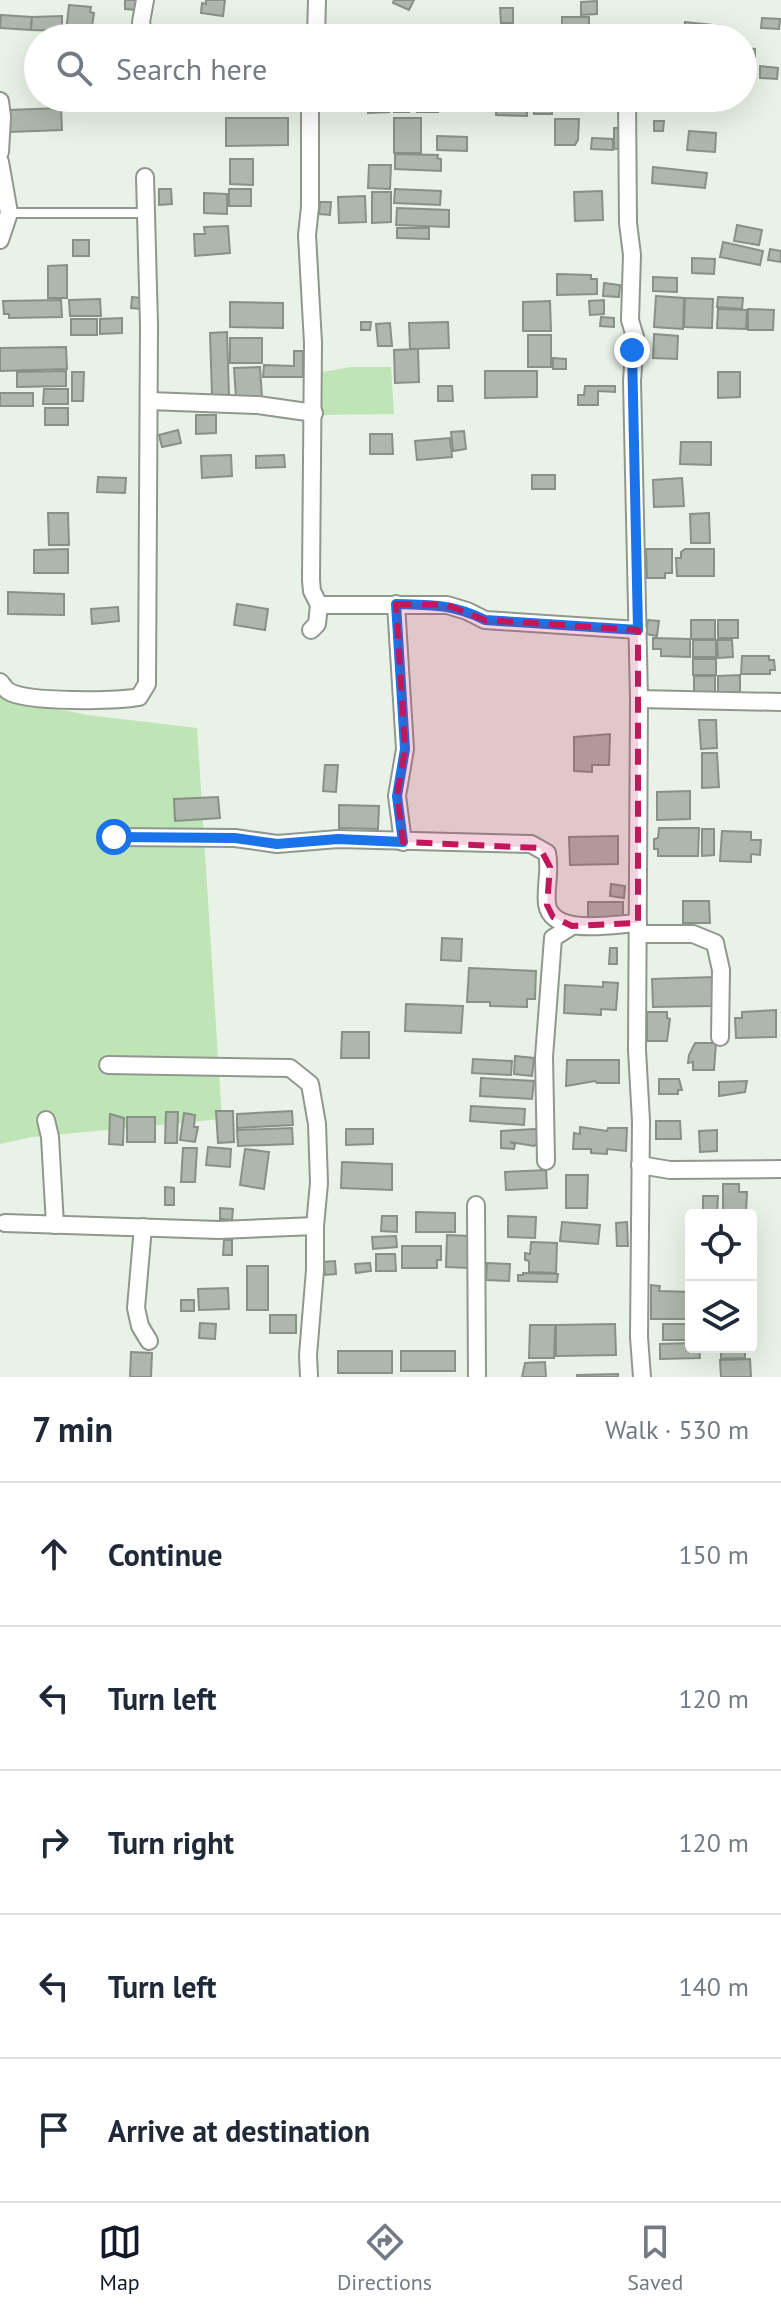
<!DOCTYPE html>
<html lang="en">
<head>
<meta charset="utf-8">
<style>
  body { margin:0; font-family:"PT Sans",sans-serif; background:#f2f2f3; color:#1f2937 }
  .controls { position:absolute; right:24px; bottom:24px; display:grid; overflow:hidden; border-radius:8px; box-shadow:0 8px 32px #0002 }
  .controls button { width:72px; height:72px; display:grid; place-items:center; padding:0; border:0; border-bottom:2px solid #e0e1e3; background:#fff; color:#1f2937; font:40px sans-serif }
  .stop { position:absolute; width:24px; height:24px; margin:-18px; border:6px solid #1a73e8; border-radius:50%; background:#fff }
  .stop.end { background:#1a73e8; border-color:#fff; box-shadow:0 2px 8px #0008 }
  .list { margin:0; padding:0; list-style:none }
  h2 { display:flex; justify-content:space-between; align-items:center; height:104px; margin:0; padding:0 32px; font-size:34px }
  h2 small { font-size:26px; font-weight:400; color:#747a83 }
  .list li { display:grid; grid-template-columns:52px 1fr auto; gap:24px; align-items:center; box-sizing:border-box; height:144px; padding:0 32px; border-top:2px solid #e0e1e3 }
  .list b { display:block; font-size:30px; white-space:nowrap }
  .list em { font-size:26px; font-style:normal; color:#747a83 }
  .icon { flex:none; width:44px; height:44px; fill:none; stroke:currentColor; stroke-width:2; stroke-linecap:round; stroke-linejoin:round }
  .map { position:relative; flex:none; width:781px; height:1377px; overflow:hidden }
  .search { position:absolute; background:#fff; box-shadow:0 8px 32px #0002; left:24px; right:24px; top:24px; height:88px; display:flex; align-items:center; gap:20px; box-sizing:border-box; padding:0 28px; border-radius:44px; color:#747a83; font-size:30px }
  .sheet { height:824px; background:#fff }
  nav { display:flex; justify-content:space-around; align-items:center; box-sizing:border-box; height:112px; border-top:2px solid #e0e1e3; background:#fff; font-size:22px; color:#747a83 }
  nav a { display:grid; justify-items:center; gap:4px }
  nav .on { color:#111827 }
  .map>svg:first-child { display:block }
  .green { fill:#bfe5b6 }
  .building { fill:#aeb7ac; stroke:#889186; stroke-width:2 }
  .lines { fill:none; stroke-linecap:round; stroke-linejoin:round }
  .service-casing { stroke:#90988e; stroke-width:12 }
  .minor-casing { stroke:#90988e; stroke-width:20 }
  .service { stroke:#fff; stroke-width:8 }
  .minor { stroke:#fff; stroke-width:16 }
  .route { stroke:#1a73e8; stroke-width:10 }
  .marked { fill:#c2185b; fill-opacity:0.2; stroke:#c2185b; stroke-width:6; stroke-dasharray:16 10; stroke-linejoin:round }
</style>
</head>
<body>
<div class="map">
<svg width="781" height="1377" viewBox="0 0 781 1377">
  <rect width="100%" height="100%" fill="#e9f2e7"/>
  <g class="green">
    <polygon points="351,367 391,367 394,414 320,415 322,372"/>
    <polygon points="0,697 88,715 197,728 222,1119 32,1137 0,1144"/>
  </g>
  <g class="building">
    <polygon points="125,0 137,0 136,10 125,9"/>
    <polygon points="206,0 225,0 223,16 201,13 202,3 206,4"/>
    <polygon points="394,0 414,0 409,10 393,3"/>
    <polygon points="597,1 597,14 581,15 581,2"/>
    <polygon points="69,5 91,7 90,12 94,13 92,27 89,27 88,33 66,31"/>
    <polygon points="500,8 513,8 513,23 501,23"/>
    <polygon points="1,15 32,17 31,30 0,28"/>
    <polygon points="62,16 62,31 31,30 32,17"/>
    <polygon points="562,17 589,17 589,35 562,36"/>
    <polygon points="762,18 780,19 779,29 761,28"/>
    <polygon points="685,22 722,26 721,38 683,38"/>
    <polygon points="223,28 223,38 204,38 204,29"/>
    <polygon points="743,48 755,49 755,60 743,59"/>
    <polygon points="753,64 754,74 743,74 743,65"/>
    <polygon points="760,66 778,68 777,79 760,78"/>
    <polygon points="160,98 216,98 216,100"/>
    <polygon points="368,98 389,98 389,112 368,113"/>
    <rect x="394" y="98" width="15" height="14"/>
    <polygon points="417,98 437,98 438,112 417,112"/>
    <polygon points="497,98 527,98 527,116 496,115"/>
    <rect x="534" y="98" width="18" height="16"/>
    <polygon points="558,98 583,98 582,110 557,107"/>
    <polygon points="61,108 62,130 9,132 8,110"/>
    <polygon points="226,118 288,118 288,145 226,146"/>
    <rect x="394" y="118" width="27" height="35"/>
    <polygon points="555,119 579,119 578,140 575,145 555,145"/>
    <polygon points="654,121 664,121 663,131 654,131"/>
    <polygon points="614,128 626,128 627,148 614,149"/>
    <polygon points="689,131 716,133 715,152 687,150"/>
    <polygon points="437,136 467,137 467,151 437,150"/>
    <polygon points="592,138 613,139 613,150 591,149"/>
    <polygon points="395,154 438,155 437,158 441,159 441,171 395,169"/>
    <polygon points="230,159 253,159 253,185 230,184"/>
    <polygon points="369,165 391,165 390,189 368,188"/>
    <polygon points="653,167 707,173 705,188 652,183"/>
    <polygon points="159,189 171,189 172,204 159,205"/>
    <rect x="229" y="189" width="22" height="17"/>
    <polygon points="395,189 441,191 440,205 394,203"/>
    <polygon points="602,191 603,220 575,221 574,192"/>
    <polygon points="372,192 391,192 391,222 372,223"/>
    <polygon points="204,193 227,194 227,214 204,213"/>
    <polygon points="365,196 366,222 339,223 338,197"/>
    <polygon points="320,202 331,202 330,215 319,214"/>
    <polygon points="397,208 449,210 449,227 396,225"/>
    <polygon points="737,225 762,230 759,245 734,241"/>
    <polygon points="228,226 230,253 195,256 194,234 205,234 204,227"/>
    <polygon points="397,228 429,228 429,239 397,238"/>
    <rect x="73" y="240" width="16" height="16"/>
    <polygon points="723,242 763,251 760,265 720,257"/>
    <polygon points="770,249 781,251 781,262 768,260"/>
    <polygon points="692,258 715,259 714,274 692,273"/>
    <polygon points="67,265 67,298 48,298 48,266"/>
    <polygon points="557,274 591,275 591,279 597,279 597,294 557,295"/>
    <polygon points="653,277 677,278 677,292 653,291"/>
    <polygon points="604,283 620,285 619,297 603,296"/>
    <polygon points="656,296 684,298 683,329 654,327"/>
    <polygon points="132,297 141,298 141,309 131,308"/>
    <polygon points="718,297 743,298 742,309 717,307"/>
    <polygon points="685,298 713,299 712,328 684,327"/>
    <polygon points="100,299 101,316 70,316 69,300"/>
    <polygon points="61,300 62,317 9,318 9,314 4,314 3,301"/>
    <polygon points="604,300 604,314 590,315 589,301"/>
    <polygon points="550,301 551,331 523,331 523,302"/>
    <polygon points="230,302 283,303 283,328 230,327"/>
    <polygon points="718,309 747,310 746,329 717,328"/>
    <polygon points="748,309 774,310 773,330 748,330"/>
    <polygon points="601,317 614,318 614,327 600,326"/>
    <polygon points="122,318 122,333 100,334 100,319"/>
    <rect x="71" y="319" width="26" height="16"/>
    <polygon points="361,322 371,322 370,330 361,330"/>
    <polygon points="448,322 449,348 410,349 409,323"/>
    <polygon points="390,323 392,346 378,346 376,324"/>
    <polygon points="227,332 229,395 212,395 210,333"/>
    <polygon points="654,334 678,336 677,359 653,358"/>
    <rect x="528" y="335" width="23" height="32"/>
    <rect x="230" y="338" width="32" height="25"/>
    <polygon points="66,347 67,369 0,371 0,348"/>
    <polygon points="418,349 419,382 395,383 394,350"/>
    <polygon points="294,351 303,351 303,377 263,377 264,365 294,366"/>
    <polygon points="553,358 566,359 566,369 553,369"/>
    <polygon points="260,367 262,398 236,399 234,368"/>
    <polygon points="66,371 66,386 17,387 17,372"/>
    <polygon points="485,371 537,371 537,397 485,398"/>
    <polygon points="72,372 84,372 83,401 72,401"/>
    <polygon points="718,372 740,372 740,397 718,398"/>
    <polygon points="438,386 452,386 453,401 438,401"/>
    <polygon points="585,386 615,386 615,392 598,391 598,405 578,405 578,395 584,395"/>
    <polygon points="44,389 68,389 68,404 43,404"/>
    <rect x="0" y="393" width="33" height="13"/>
    <rect x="45" y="408" width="23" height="17"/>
    <polygon points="196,415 216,415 216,433 196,434"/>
    <polygon points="178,430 181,443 162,447 159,435"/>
    <polygon points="464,431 466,449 453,451 451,432"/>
    <polygon points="370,434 392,434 393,454 370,454"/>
    <polygon points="450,438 452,457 417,460 415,441"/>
    <polygon points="681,442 711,442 711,465 680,464"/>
    <polygon points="231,455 232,476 202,478 201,456"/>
    <polygon points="284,455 285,467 256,468 256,456"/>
    <rect x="532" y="475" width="23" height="14"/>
    <polygon points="98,477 126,478 125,493 97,492"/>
    <polygon points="682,478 684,506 654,507 653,480"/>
    <polygon points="48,513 68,513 69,545 49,545"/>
    <polygon points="709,513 710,543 691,543 690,514"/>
    <polygon points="68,549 68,573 34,573 34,550"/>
    <polygon points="646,549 672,549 672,573 665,573 665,578 647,578"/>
    <polygon points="685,549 714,549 714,576 677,576 676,558 681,558 681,552"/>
    <polygon points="8,592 64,594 64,615 8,614"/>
    <polygon points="237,604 268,609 265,630 234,625"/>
    <polygon points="118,607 119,621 92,624 91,609"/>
    <polygon points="648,620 659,621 657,636 646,634"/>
    <rect x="691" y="620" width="24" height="19"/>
    <rect x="718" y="620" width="20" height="18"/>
    <polygon points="653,638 690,639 690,657 661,656 661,649 653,649"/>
    <rect x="693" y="640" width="23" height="17"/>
    <polygon points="717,640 732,640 733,657 718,658"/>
    <polygon points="742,656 769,656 769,660 774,660 775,670 770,670 770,674 741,674"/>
    <rect x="693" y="659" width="23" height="16"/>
    <polygon points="740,675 740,692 718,692 718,676"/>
    <polygon points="694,676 715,676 715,692 694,693"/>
    <polygon points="699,720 716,720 717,748 701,749"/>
    <polygon points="610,734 609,765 592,765 592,772 574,771 574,737"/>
    <polygon points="702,753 717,753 719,787 702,788"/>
    <polygon points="325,765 338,765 336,792 323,791"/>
    <polygon points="690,791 690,819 657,820 657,792"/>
    <polygon points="218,797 220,818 175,821 174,799"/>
    <polygon points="339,805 379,806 378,829 339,828"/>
    <polygon points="659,828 699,828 698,856 658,856 658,849 654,849 654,839 658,838"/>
    <polygon points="702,829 714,829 714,855 702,856"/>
    <polygon points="722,831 751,832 751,840 761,840 760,855 751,854 751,862 720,861"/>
    <polygon points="618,836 618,864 570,865 569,837"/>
    <polygon points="611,884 625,886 624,898 610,896"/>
    <polygon points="683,901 709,901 710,923 683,923"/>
    <rect x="588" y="902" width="35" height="16"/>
    <polygon points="442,938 462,939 461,961 441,960"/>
    <polygon points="610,948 617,948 617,964 609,964"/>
    <polygon points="469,968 536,971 535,999 527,999 527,1007 490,1006 490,1002 467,1002"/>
    <polygon points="713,977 713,1006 653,1007 652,979"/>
    <polygon points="603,982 618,983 616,1010 601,1009 601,1015 564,1013 565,985 603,987"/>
    <polygon points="406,1004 463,1006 461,1033 405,1031"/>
    <polygon points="776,1010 776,1037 736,1038 735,1018 742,1018 742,1012"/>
    <polygon points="647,1012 667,1012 667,1018 670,1019 667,1041 647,1041"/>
    <polygon points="342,1032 369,1032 369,1058 341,1058"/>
    <polygon points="695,1043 716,1043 714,1070 693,1070 693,1062 688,1063 689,1055"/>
    <polygon points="515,1056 534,1058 532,1076 514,1074"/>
    <polygon points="473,1059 512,1061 511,1075 472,1073"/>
    <polygon points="567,1060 619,1060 619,1083 597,1083 595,1081 566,1086"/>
    <polygon points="481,1078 534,1081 532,1099 480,1096"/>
    <polygon points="659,1079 679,1079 682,1090 678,1090 678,1094 659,1094"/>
    <polygon points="747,1081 745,1092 719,1096 719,1082"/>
    <polygon points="471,1106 525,1109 524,1125 470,1121"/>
    <polygon points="216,1111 233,1111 234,1142 218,1143"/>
    <polygon points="292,1111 293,1125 237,1128 237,1114"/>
    <polygon points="166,1112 178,1112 177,1143 165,1143"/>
    <polygon points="184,1113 195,1115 194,1127 198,1127 195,1142 180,1140"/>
    <polygon points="110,1114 124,1118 123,1145 109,1144"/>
    <rect x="127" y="1117" width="28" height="25"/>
    <polygon points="656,1121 680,1121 681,1139 656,1139"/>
    <polygon points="580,1127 607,1131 608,1128 627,1128 626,1151 607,1149 607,1154 591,1153 591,1149 573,1149 574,1133 580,1134"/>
    <polygon points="292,1128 293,1144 238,1146 237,1130"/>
    <polygon points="346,1129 373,1129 373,1144 346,1145"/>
    <polygon points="535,1129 540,1133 541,1141 534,1146 510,1142 515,1144 514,1149 501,1148 501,1131"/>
    <polygon points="717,1130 717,1151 700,1152 699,1131"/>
    <polygon points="208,1147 231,1149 230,1167 206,1165"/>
    <polygon points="183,1148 197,1148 195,1182 181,1182"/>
    <polygon points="245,1149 269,1152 264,1189 240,1185"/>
    <polygon points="342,1162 392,1164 392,1190 341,1188"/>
    <polygon points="546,1170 547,1188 506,1190 505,1172"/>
    <polygon points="566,1175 588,1175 587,1208 566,1208"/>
    <polygon points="723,1184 739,1184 739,1192 747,1192 746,1213 723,1212"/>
    <polygon points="165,1187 174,1188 174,1205 165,1205"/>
    <polygon points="703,1196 718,1196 717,1215 703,1215"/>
    <polygon points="220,1208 233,1209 232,1220 220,1219"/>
    <polygon points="416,1212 455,1213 455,1232 416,1232"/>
    <polygon points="382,1216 397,1216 397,1232 381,1231"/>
    <polygon points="508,1216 536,1217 535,1238 508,1237"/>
    <polygon points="562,1222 600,1225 598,1244 560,1241"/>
    <polygon points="627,1222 628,1246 617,1246 616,1223"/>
    <polygon points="447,1235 470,1236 469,1268 446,1267"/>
    <polygon points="396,1236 397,1247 373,1249 372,1237"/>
    <polygon points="224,1240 232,1240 232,1255 223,1255"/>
    <polygon points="531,1242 557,1243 556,1273 529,1272 529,1261 525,1260 525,1253 530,1254"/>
    <polygon points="402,1246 441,1246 441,1260 437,1260 437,1268 402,1268"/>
    <polygon points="376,1254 395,1254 396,1271 376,1271"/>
    <polygon points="335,1261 336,1274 325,1275 324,1262"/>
    <polygon points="370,1263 371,1271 356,1273 355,1264"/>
    <polygon points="487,1263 510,1264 509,1281 486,1280"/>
    <rect x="247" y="1266" width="21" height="44"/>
    <polygon points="523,1273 558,1274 557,1282 518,1281 518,1275 523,1275"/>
    <polygon points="651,1285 660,1286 659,1291 691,1292 691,1319 651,1319"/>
    <polygon points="228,1288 229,1309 199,1310 198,1289"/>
    <rect x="181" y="1300" width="13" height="11"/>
    <rect x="270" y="1315" width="26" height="18"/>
    <polygon points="200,1323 216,1324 215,1339 199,1338"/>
    <polygon points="615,1324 616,1355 556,1356 556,1325"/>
    <rect x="663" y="1324" width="28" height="16"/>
    <polygon points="530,1325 555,1325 554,1358 529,1358"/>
    <polygon points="691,1343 691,1347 699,1347 700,1358 660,1359 660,1344"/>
    <polygon points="721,1347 745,1347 745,1358 721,1359"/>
    <rect x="338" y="1351" width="54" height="22"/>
    <rect x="401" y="1351" width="54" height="20"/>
    <polygon points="131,1352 152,1353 151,1377 130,1377"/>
    <polygon points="750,1359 751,1377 721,1377 720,1360"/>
    <polygon points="545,1362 546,1377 522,1377 525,1363"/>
    <polygon points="618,1374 618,1377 577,1377 577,1375"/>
  </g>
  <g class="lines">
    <g class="service-casing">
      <polyline id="service" points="9,213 147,213"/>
    </g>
    <g class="minor-casing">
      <g id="minor">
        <polyline points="144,38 141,22 145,0"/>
        <polyline points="316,38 317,0"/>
        <polyline points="310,98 310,207 307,235 313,343 311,580 312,591 319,605 317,624 311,630"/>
        <polyline points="627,98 628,223 632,255 630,320 635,337 632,381 639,699 637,1050 641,1121 639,1337 642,1377"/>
        <polyline points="0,101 2,117 0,152"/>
        <polyline points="0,162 9,213 0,240"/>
        <polyline points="149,401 258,405 314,413"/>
        <polyline points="396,604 405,749 397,796 403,842"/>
        <polyline points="319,605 447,605 467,611 485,620 638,630"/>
        <path d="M 0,682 C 3,685 5,689 8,691 C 26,703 117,701 139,697 L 147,684 L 149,325 L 145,177"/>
        <polyline points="639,699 781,702"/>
        <path d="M 114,837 L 235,838 L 277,844 L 338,839 L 531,844 L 547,853 C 551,871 545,886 547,904 C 552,937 614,924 638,923"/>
        <polyline points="638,934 693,934 715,943 721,970 720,1037"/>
        <polyline points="108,1065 290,1068 310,1084 317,1124 319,1183 315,1226 315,1270 308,1355 309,1377"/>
        <polyline points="46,1120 50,1137 55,1225"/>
        <polyline points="546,1161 544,1057 553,938 572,926"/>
        <polyline points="640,1165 670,1170 781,1169"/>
        <polyline points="476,1205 477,1377"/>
        <polyline points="5,1223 219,1230 315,1226"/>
        <polyline points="143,1227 136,1308 140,1326 149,1341"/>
      </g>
    </g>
    <use href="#service" class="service"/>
    <use href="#minor" class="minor"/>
  </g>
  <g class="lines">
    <path class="route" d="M 114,837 L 235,838 L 277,844 L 338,839 L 403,842 L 397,796 L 405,749 L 396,604 C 431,605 453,604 485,620 L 638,630 L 632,350"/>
  </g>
  <path class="marked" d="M 396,604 L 447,605 L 485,620 L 638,630 L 638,923 L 572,926 L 553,917 L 547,905 L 550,867 L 540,848 L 403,842 L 397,796 L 405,749 Z"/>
</svg>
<div class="controls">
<button><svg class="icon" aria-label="locate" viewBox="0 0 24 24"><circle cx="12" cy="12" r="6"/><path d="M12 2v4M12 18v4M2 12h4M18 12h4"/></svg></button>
<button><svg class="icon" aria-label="layers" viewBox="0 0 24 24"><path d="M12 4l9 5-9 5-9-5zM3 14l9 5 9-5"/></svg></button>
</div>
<div class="stop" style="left:114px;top:837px"></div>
<div class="stop end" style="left:632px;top:350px"></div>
<div class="search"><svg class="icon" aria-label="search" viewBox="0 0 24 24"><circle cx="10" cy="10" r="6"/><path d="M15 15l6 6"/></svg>Search here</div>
</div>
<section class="sheet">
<h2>7 min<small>Walk · 530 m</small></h2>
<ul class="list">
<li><svg class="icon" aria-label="ahead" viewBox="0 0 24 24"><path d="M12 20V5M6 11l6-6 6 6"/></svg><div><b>Continue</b></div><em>150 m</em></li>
<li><svg class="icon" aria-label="left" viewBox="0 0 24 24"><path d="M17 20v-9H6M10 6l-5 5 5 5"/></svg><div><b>Turn left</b></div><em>120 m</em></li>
<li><svg class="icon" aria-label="right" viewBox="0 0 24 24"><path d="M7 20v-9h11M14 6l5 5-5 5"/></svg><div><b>Turn right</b></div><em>120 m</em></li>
<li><svg class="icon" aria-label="left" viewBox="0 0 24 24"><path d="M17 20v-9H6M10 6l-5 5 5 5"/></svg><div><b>Turn left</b></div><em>140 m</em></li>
<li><svg class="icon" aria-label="arrive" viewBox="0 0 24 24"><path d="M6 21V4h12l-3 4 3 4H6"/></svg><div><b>Arrive at destination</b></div></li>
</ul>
</section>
<nav>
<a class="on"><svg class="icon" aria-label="map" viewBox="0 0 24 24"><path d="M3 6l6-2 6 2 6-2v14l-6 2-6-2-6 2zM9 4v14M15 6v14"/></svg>Map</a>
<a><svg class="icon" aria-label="directions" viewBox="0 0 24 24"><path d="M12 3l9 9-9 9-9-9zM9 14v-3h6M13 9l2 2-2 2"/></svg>Directions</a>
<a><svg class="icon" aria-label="saved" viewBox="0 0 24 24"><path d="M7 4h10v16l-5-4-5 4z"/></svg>Saved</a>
</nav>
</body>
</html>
